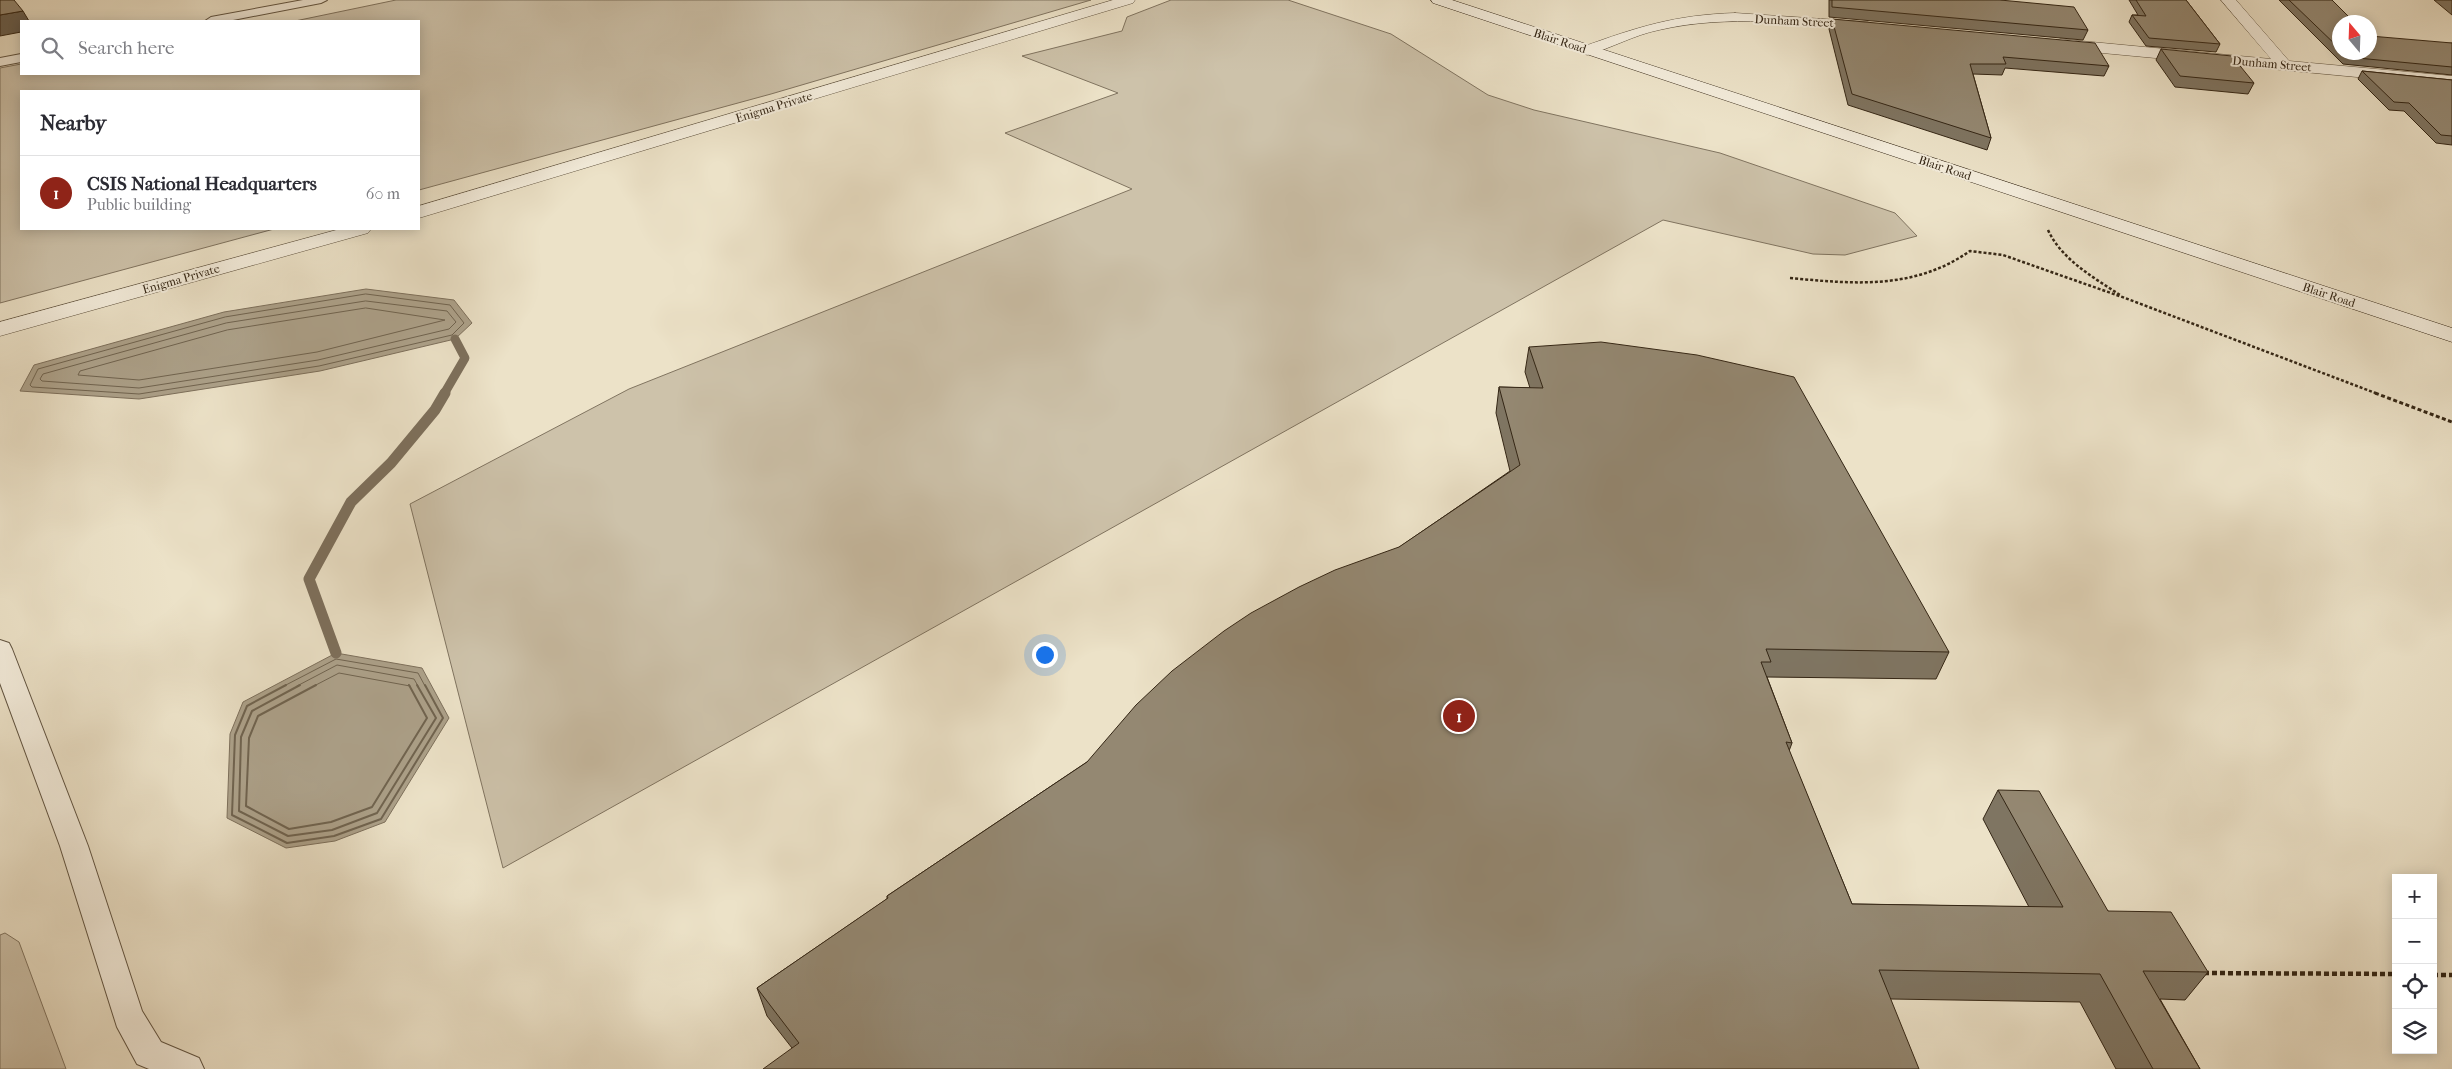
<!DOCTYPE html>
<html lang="en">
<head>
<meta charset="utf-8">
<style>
  body { margin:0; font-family:"IM FELL French Canon",serif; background:#f7f7f7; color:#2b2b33 }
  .controls { position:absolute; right:15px; bottom:15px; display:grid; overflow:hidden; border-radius:0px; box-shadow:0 2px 12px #0003 }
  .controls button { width:45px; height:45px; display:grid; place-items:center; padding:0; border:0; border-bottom:1px solid #e1e1e2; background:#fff; color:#2b2b33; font:25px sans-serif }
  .compass { position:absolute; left:2332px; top:15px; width:45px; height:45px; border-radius:50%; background:#fff; box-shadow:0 2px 12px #0003; rotate:341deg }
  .you { position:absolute; left:1044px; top:654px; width:18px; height:18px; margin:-12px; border:4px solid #fff; border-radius:50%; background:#1a73e8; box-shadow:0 0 0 8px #1a73e833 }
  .badge { display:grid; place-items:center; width:32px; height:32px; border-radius:50%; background:#8f2418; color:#fff; font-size:16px; font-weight:700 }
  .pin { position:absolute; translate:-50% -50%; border:2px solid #fff; box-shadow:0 1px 5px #0006 }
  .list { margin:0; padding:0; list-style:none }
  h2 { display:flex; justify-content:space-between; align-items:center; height:65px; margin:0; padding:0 20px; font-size:21px }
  h2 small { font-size:16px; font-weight:400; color:#7c7c81 }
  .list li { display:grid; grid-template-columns:32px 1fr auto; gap:15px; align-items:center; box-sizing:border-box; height:75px; padding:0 20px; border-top:1px solid #e1e1e2 }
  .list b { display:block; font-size:19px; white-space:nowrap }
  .list p { margin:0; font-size:16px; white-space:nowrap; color:#7c7c81 }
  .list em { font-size:16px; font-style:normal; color:#7c7c81 }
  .icon { flex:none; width:28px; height:28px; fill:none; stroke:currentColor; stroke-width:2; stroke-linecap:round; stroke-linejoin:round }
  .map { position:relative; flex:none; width:2452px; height:1069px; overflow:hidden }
  .search { position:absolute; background:#fff; box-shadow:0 2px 12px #0003; left:20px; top:20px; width:400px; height:55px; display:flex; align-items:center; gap:12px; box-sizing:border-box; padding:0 18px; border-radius:0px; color:#7c7c81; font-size:19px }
  .panel { position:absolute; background:#fff; box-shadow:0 2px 12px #0003; left:20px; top:90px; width:400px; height:140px; border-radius:0px }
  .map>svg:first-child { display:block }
  .green { fill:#cdc2aa; stroke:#807460 }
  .water { fill:#ada28b; stroke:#7d705c }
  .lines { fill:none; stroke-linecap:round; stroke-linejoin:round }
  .shore-far1 { stroke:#706450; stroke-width:1 }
  .shore { stroke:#706450; stroke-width:2 }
  .stream-far1 { stroke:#7d705c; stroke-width:9 }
  .stream { stroke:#7d705c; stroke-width:11 }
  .service-casing { stroke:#625542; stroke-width:2 }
  .minor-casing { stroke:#625542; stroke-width:1 }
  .secondary-casing { stroke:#342615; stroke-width:1 }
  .path-far2 { stroke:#342615; stroke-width:2.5; stroke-dasharray:3 2; stroke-linecap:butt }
  .path-far1 { stroke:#342615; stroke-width:3; stroke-dasharray:4 2.5; stroke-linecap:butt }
  .path { stroke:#342615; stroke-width:4.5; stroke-dasharray:5 3; stroke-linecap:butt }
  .service { fill:#f3ecdb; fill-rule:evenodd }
  .minor { fill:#f3ecdb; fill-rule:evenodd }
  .secondary { fill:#f3ecdb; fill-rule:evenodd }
  .wall { fill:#7f7562; stroke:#342615 }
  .shaded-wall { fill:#685f50; stroke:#342615 }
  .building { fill:#948872; stroke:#342615 }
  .labels { text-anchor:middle; stroke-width:4; stroke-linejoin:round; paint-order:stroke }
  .far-street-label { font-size:12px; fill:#342615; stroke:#f3ecdb }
</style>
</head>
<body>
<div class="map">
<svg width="2452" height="1069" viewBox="0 0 2452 1069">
  <rect width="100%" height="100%" fill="#ece2c8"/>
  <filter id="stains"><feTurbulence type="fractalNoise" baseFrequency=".004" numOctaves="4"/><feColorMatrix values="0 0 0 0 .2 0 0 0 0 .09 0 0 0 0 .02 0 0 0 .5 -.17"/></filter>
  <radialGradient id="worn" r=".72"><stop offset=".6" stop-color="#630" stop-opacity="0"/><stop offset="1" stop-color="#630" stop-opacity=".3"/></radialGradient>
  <g class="green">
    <polygon points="396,0 1091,0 771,94 419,190 419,91 21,91 21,229 274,229 0,303 0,68 21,64 21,74 419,74 419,21 295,21"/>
    <polygon points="1171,0 1288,0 1391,34 1488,95 1534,110 1720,153 1895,213 1917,236 1845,255 1813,254 1663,220 503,868 410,504 629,389 1132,189 1005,133 1118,93 1022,56 1122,31 1127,17"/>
    <polygon points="5,933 19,942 66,1069 0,1069 0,935"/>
  </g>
  <g class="water">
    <polygon points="366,289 454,300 472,323 455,339 320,371 139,399 20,391 34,365 224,312"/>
    <polygon points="336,653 422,668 449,718 385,822 335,841 286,848 227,818 230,734 243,702"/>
  </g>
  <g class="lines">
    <g class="shore-far1">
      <polygon points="366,294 450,305 464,323 452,335 319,366 139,394 32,387 30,385 38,369 225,317"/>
      <polygon points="366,301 447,311 456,322 449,329 318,360 139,388 42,381 40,379 43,374 226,323"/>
      <polygon points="366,308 445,320 317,352 139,380 78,375 80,371 227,330"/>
      <polyline points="284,686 336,659 418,673 425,686"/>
      <polyline points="297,686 337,665 414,679 418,686"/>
      <polyline points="314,686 339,673 410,686"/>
    </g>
    <g class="shore">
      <polyline points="286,685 247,706 235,735 232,815 287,843 334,836 381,819 443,718 425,685"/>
      <polyline points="300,685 252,711 241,737 239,811 288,836 332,830 377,813 436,718 417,685"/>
      <polyline points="316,685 258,716 249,738 246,806 289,829 331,822 372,807 427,718 409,685"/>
    </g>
    <polyline class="stream-far1" points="444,394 465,358 455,339"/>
    <polyline class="stream" points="336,653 309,579 351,502 391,463 435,410 445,393"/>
    <g class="service-casing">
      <g id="service">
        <polygon points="303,0 327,0 321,3 228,21 205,21 211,17"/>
        <polygon points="21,54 21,62 0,66 0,58"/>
        <polygon points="0,640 9,643 12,649 88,846 142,1011 161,1042 199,1058 204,1069 149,1069 137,1064 117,1027 60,846 0,683"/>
      </g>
    </g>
    <g class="minor-casing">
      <g id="minor">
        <polygon points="1113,0 1135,0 1133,3 419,218 419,206"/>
        <polygon points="2221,0 2236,0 2289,61 2452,76 2452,86 2060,49 2052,44 2060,39 2271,59"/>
        <path d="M 1735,13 L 1868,22 L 1875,26 L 1868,30 C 1799,24 1728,14 1659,30 C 1634,35 1612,48 1587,55 L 1579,50 L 1582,47 C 1638,27 1674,15 1735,13 Z"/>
        <polygon points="340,229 371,229 368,233 0,336 0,322"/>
      </g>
    </g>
    <g class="secondary-casing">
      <polygon id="secondary" points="1431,0 1452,0 2452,328 2452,342 1433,3"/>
    </g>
    <g class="path-far2">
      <path d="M 2048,230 C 2062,260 2093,277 2120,295"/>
      <path d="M 1790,278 C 1855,284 1914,290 1970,251 L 2003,255 L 2125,298 L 2378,394"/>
    </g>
    <polyline class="path-far1" points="2375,393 2452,422"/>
    <g class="path">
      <polyline points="2204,973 2396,974"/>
      <polyline points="2433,975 2452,975"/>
    </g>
    <use href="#service" class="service"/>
    <use href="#minor" class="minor"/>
    <use href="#secondary" class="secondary"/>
  </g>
  <g class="wall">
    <polygon points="1829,0 2000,0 2088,30 2083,40 1829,17"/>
    <polygon points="2129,0 2186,0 2220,44 2216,52 2146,46 2129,22 2132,15 2138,15"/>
    <polygon points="2279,0 2332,0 2340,22 2340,52 2370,52 2452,43 2452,75 2343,64"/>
    <polygon points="2434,0 2452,0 2452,15"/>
    <polygon points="1832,19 2109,66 2104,76 2005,68 2002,75 1973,74 1991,138 1987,150 1848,105 1829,29"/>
    <polygon points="2161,49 2254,83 2248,94 2175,87 2156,60"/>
    <polygon points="2362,71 2452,80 2452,145 2436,143 2404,111 2389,110 2358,79"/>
    <polygon points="1529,347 1949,652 1936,679 1767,677 1792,743 1789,751 1852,904 2029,907 1983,819 1998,790 2108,911 2208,972 2185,1000 2160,999 2200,1069 2116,1069 2080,1002 1891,999 792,1048 767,1016 757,988 887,899 887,896 1087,762 1510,471 1496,413 1499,387 1530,388 1525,372"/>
  </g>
  <polygon class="shaded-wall" points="23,11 29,21 21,21 21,32 0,36 0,15"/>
  <g class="building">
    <polygon points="0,0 14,0 23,11 0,15"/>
    <polygon points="1832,0 2000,0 2074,7 2088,30 1832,7"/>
    <polygon points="2136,0 2186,0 2220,44 2149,38 2132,15 2146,16"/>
    <polygon points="2289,0 2332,0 2354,22 2340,22 2340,49"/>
    <polygon points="1832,19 2095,43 2109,66 2003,57 2006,64 1970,64 1991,138 1852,94"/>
    <polygon points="2370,36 2452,43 2452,67 2347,57 2343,52 2370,52"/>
    <polygon points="2161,49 2232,56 2254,83 2180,76"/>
    <polygon points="2362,71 2452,80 2452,136 2441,135 2409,103 2394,102"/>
    <polygon points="1601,342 1697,355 1794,377 1949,652 1766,649 1771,662 1761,662 1792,743 1786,742 1852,904 2063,907 1998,790 2039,791 2108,911 2171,912 2208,972 2143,971 2200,1069 2153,1069 2100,974 1879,970 1919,1069 763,1069 799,1043 757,988 888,898 887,896 1087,762 1136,705 1172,671 1224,631 1251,613 1299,587 1335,570 1399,547 1520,465 1499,387 1543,388 1529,347"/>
  </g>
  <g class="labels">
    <g class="far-street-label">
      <text transform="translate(1794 21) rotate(3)" y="4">Dunham Street</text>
      <text transform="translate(1560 41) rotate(18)" y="4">Blair Road</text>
      <text transform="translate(2272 64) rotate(5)" y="4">Dunham Street</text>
      <text transform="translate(774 107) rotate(-17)" y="4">Enigma Private</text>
      <text transform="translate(1945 168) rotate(18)" y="4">Blair Road</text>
      <text transform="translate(181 279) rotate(-16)" y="4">Enigma Private</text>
      <text transform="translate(2329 295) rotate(18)" y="4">Blair Road</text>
    </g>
  </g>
  <rect width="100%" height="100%" filter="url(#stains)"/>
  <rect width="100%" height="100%" fill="url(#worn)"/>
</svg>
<div class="controls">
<button>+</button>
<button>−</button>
<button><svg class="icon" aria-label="locate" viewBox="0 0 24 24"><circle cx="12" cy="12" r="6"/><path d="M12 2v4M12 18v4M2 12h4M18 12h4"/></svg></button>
<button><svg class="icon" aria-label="layers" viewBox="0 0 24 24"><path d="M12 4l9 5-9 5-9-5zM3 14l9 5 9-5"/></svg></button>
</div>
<svg class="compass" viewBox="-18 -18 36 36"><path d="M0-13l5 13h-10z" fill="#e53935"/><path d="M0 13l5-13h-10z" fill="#7c7c81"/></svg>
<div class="you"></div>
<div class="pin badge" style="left:1459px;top:716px">1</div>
<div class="search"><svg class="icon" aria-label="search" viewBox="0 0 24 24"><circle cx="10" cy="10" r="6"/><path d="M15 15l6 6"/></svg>Search here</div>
<section class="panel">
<h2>Nearby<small></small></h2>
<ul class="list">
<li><span class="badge">1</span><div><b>CSIS National Headquarters</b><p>Public building</p></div><em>60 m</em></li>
</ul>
</section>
</div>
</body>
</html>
